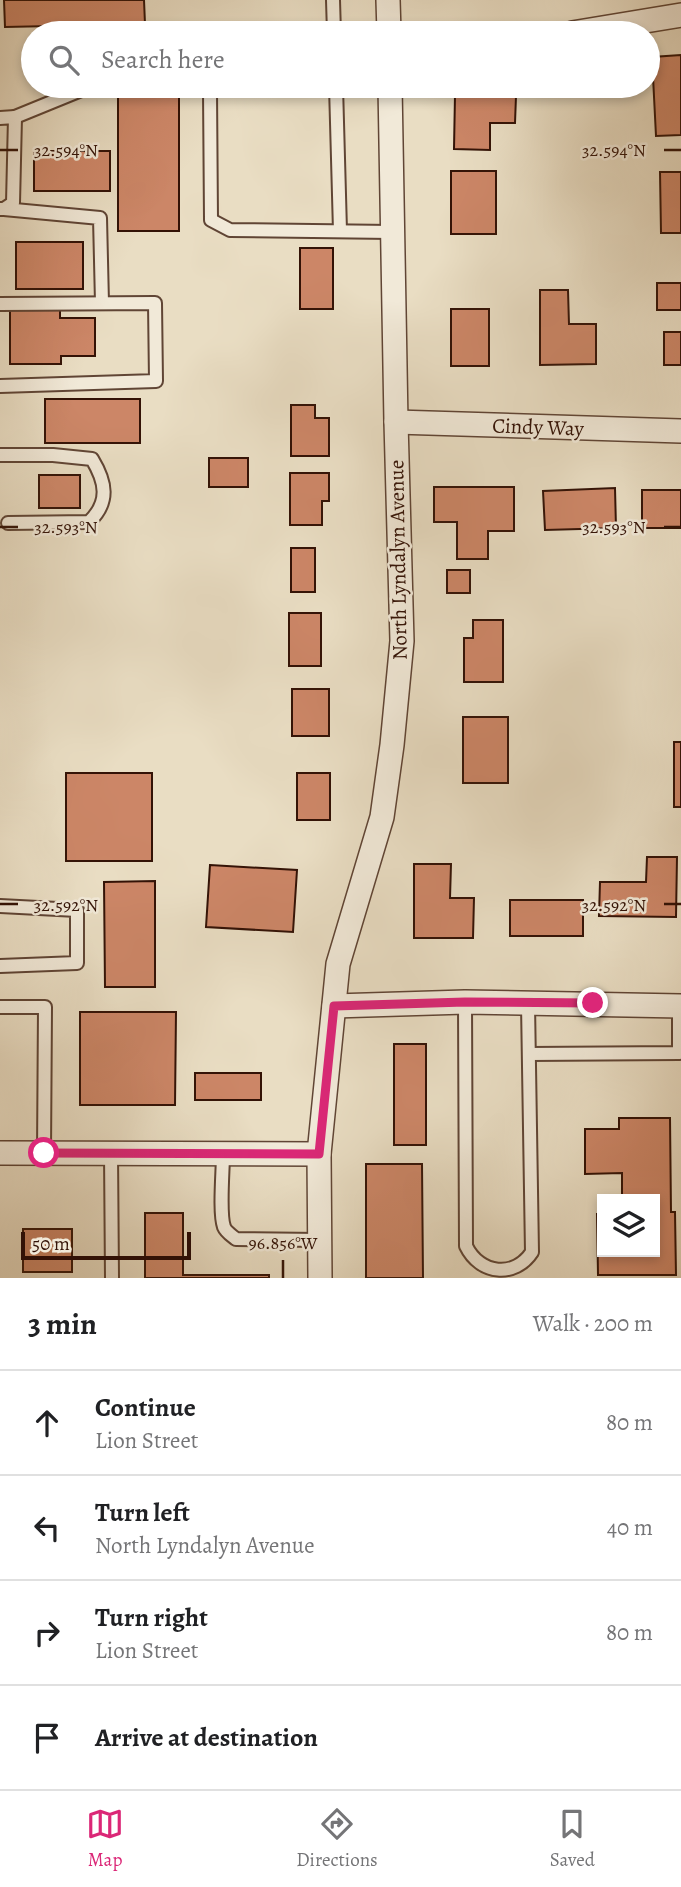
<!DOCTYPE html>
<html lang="en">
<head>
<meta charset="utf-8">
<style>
  body { margin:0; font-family:Alegreya,serif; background:#f6f6f6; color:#202124 }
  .controls { position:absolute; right:21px; bottom:21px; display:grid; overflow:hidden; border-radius:0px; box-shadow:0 4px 10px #0003 }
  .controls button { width:63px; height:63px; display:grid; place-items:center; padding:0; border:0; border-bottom:2px solid #e0e0e0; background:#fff; color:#202124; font:35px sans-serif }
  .scale { position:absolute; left:21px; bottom:18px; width:170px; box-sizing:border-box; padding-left:7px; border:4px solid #331206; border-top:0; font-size:19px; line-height:24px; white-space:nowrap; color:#331206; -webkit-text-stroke:5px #f1e9d8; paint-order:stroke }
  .stop { position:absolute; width:21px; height:21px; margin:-16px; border:5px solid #db2777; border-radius:50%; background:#fff }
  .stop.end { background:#db2777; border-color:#fff; box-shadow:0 2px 7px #0008 }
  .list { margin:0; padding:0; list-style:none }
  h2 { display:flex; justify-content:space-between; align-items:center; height:91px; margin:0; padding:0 28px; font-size:30px }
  h2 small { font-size:23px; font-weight:400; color:#757577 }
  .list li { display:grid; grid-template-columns:46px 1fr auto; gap:21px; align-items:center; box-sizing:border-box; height:105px; padding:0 28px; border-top:2px solid #e0e0e0 }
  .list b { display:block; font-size:26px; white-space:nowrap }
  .list p { margin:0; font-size:23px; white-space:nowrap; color:#757577 }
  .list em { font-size:23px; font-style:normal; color:#757577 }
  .icon { flex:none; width:38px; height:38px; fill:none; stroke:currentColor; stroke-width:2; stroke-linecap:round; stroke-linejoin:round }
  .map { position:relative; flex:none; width:681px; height:1278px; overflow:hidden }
  .search { position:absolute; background:#fff; box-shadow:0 4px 10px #0003; left:21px; right:21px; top:21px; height:77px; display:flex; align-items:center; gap:18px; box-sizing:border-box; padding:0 24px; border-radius:38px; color:#757577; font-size:26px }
  .sheet { height:511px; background:#fff }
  nav { display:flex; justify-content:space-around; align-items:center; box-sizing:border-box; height:98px; border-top:2px solid #e0e0e0; background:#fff; font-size:19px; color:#757577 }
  nav a { display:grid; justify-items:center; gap:4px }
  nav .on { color:#db2777 }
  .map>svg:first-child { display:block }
  .building { fill:#cc8667; stroke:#331206; stroke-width:2 }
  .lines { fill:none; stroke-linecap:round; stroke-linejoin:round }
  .lane-casing { stroke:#604535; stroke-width:16 }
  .street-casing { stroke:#604535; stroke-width:26 }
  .lane { stroke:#f1e9d8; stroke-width:12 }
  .street { stroke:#f1e9d8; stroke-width:23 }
  .route { stroke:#db2777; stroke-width:9 }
  .ticks { fill:none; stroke:#331206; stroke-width:2.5 }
  .labels { text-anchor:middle; stroke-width:5; stroke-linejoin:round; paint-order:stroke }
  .street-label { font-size:21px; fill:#331206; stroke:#f1e9d8 }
  .ticks-label { font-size:18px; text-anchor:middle; fill:#331206; stroke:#f1e9d8; stroke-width:5; stroke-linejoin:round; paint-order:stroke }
</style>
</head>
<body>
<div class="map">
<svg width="681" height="1278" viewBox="0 0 681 1278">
  <rect width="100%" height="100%" fill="#e9ddc3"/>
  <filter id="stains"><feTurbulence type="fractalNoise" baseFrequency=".00286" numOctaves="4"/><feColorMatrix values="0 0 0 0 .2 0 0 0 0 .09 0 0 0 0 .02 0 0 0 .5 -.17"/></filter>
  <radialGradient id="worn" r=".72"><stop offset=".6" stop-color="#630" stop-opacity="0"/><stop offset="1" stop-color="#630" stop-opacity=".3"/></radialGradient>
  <g class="building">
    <polygon points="4,0 144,0 145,24 5,27"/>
    <polygon points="681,55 681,135 656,136 652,57"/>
    <polygon points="455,95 516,96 515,123 490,123 490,150 454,149"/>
    <rect x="118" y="97" width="61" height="134"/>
    <rect x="34" y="151" width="76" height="40"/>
    <rect x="451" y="171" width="45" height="63"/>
    <polygon points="660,172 681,172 681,233 661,233"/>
    <rect x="16" y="242" width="67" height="47"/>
    <rect x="300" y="248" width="33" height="61"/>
    <rect x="657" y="283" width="24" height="27"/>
    <polygon points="540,290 568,290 569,324 596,324 596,364 540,365"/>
    <polygon points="10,307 60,307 60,318 95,318 95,356 61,356 61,364 10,364"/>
    <rect x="451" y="309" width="38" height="57"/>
    <rect x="664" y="332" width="17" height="33"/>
    <rect x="45" y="399" width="95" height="44"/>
    <polygon points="291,405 315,405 315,418 329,418 329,456 291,456"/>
    <rect x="209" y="458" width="39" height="29"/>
    <polygon points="290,473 329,473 329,501 322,501 322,525 290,525"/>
    <rect x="39" y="475" width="41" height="33"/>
    <polygon points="434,487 514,487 514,531 488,531 488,559 457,559 457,522 434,522"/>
    <polygon points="615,488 616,528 545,530 543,491"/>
    <rect x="642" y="490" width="39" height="38"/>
    <rect x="291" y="548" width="24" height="44"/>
    <rect x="447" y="570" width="23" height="23"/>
    <rect x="289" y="613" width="32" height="53"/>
    <polygon points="473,620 503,620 503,682 464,682 464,638 473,638"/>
    <rect x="292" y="689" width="37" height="47"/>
    <rect x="463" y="717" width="45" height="66"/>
    <rect x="674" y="742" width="7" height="65"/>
    <rect x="66" y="773" width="86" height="88"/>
    <rect x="297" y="773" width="33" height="47"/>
    <polygon points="647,857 677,857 676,917 599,916 600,882 646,882"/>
    <polygon points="414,864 451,864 450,898 474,898 473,938 414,938"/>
    <polygon points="210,865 297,870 293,932 206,927"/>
    <polygon points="155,881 155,987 105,987 104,882"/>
    <rect x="510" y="900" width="73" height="36"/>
    <polygon points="80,1012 176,1012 175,1105 80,1105"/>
    <rect x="394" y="1044" width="32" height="101"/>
    <rect x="195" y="1073" width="66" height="27"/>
    <polygon points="619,1118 670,1118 671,1212 675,1212 676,1275 598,1275 597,1214 602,1214 602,1252 655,1252 655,1199 622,1199 622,1173 585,1174 585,1129 619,1129"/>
    <polygon points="366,1164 422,1164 423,1278 366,1278"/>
    <polygon points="145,1213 183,1213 183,1275 269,1275 269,1278 145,1278"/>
    <rect x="23" y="1229" width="49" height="43"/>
  </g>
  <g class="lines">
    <g class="lane-casing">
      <g id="lane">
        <polyline points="333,0 334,33"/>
        <polyline points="207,86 210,91 211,220 230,230 392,232"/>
        <polyline points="336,86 340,231"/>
        <polyline points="15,117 91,86"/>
        <polyline points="0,118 15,117 13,203 4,209 0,209"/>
        <polyline points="4,209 100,218 102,303"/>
        <polyline points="0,304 155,303 156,381 0,386"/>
        <path d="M 0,455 L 53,455 L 92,459 C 106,482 110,502 89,522 L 8,523"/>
        <polyline points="0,906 77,910 77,963 0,966"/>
        <path d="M 465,1002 L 466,1246 C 480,1275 515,1278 532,1252 L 528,1004"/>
        <polyline points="0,1007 45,1007 44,1153"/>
        <polyline points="529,1054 679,1053 679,1006"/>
        <polyline points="111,1153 112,1278"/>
        <path d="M 223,1154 C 223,1171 219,1213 224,1227 C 226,1232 231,1235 236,1239 L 320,1240"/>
      </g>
    </g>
    <g class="street-casing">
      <g id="street">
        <polyline points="388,0 389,33"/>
        <polyline points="572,33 681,15"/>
        <polyline points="396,422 681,431"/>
        <polyline points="334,1006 465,1002 681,1006"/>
        <polyline points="0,1153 319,1154"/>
        <polyline points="320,1278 319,1154 338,964 382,817 392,745 402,641 396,422 390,86"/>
      </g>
    </g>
    <use href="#lane" class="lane"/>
    <use href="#street" class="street"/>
  </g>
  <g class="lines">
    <polyline class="route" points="44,1153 319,1154 334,1006 465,1002 593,1003"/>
  </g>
  <path class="ticks" d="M 0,150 L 18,150M 664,150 L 681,150M 0,527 L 18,527M 664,527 L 681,527M 0,904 L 18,904M 664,904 L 681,904M 283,1260 L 283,1278"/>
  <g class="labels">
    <g class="street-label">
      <text transform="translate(538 427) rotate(2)" y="7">Cindy Way</text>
      <text transform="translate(398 560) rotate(-91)" y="7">North Lyndalyn Avenue</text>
    </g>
  </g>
  <g class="ticks-label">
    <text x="66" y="156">32.594°N</text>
    <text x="614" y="156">32.594°N</text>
    <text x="66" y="533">32.593°N</text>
    <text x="614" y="533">32.593°N</text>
    <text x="66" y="911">32.592°N</text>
    <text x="614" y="911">32.592°N</text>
    <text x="283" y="1249">96.856°W</text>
  </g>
  <rect width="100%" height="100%" filter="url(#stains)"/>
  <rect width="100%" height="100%" fill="url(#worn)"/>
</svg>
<div class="controls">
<button><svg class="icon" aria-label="layers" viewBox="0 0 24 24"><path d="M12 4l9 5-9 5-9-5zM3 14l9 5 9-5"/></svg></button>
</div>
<div class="scale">50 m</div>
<div class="stop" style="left:44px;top:1153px"></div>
<div class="stop end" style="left:593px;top:1003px"></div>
<div class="search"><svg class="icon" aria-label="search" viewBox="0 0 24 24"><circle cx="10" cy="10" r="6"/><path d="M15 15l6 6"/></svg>Search here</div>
</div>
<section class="sheet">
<h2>3 min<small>Walk · 200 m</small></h2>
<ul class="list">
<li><svg class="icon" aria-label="ahead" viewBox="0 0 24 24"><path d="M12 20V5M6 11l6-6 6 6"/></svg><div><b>Continue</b><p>Lion Street</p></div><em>80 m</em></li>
<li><svg class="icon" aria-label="left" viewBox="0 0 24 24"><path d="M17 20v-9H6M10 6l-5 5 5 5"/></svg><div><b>Turn left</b><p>North Lyndalyn Avenue</p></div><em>40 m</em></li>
<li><svg class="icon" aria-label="right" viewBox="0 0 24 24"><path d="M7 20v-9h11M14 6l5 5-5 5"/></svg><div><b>Turn right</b><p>Lion Street</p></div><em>80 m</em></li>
<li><svg class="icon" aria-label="arrive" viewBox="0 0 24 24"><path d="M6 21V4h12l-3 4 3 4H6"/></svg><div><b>Arrive at destination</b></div></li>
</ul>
</section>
<nav>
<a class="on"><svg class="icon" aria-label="map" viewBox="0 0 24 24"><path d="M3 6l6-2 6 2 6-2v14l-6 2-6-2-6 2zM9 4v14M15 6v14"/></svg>Map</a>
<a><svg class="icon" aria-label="directions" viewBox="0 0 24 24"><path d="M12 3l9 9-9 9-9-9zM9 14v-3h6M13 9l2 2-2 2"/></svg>Directions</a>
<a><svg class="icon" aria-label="saved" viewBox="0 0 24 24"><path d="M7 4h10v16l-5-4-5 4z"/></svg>Saved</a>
</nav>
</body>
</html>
